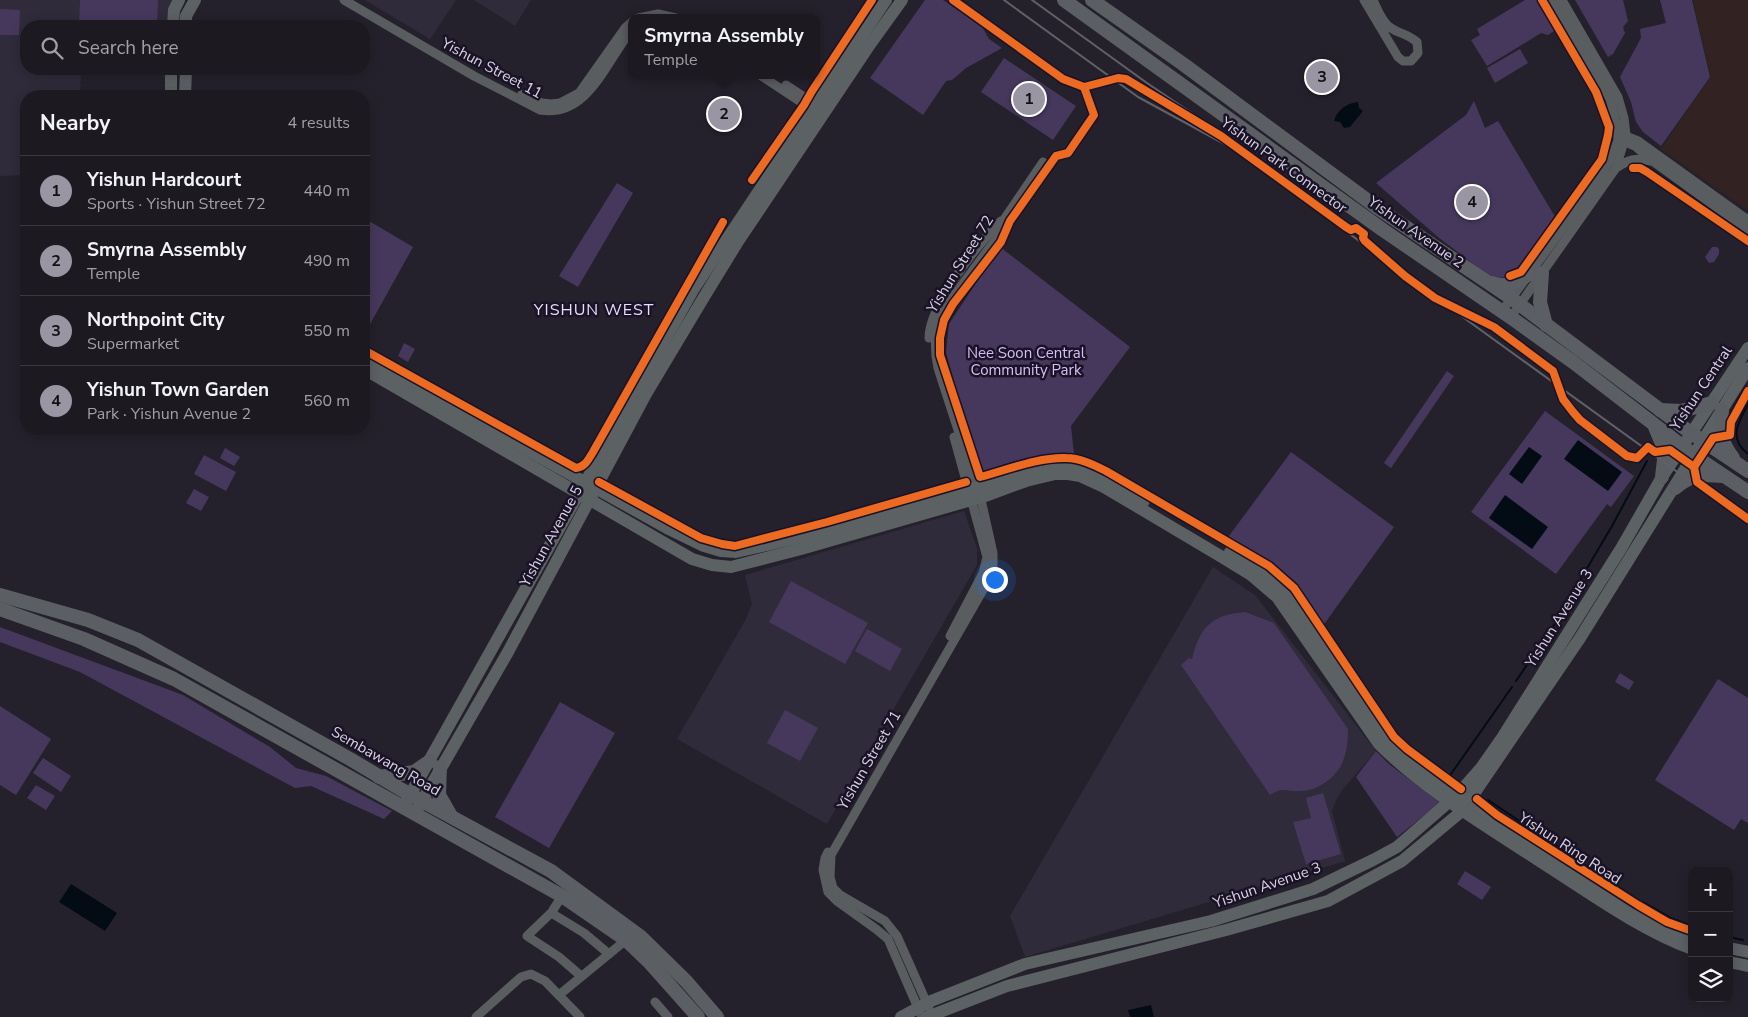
<!DOCTYPE html>
<html lang="en">
<head>
<meta charset="utf-8">
<style>
  body { margin:0; font-family:"Nunito Sans",sans-serif; background:#25222a; color:#f1f3f6 }
  .controls { position:absolute; right:15px; bottom:15px; display:grid; overflow:hidden; border-radius:10px; box-shadow:0 2px 12px #0003 }
  .controls button { width:45px; height:45px; display:grid; place-items:center; padding:0; border:0; border-bottom:1px solid #3a383f; background:#1c1921; color:#f1f3f6; font:25px sans-serif }
  .you { position:absolute; left:994px; top:579px; width:18px; height:18px; margin:-12px; border:4px solid #fff; border-radius:50%; background:#1a73e8; box-shadow:0 0 0 8px #1a73e833 }
  .badge { display:grid; place-items:center; width:32px; height:32px; border-radius:50%; background:#9995a2; color:#111; font-size:16px; font-weight:700 }
  .pin { position:absolute; translate:-50% -50%; border:2px solid #fff; box-shadow:0 1px 5px #0006 }
  .popup { position:absolute; left:628px; top:14px; width:192px; height:65px; box-sizing:border-box; display:grid; place-content:center; border-radius:10px; background:#1c1921; filter:drop-shadow(0 1px 4px #0005); font-size:16px; white-space:nowrap; color:#a0a0a5 }
  .popup b { font-size:19px; color:#f1f3f6 }
  .popup::after { content:''; position:absolute; left:50%; top:100%; margin-left:-10px; border:10px solid transparent; border-top-color:#1c1921 }
  .list { margin:0; padding:0; list-style:none }
  h2 { display:flex; justify-content:space-between; align-items:center; height:65px; margin:0; padding:0 20px; font-size:21px }
  h2 small { font-size:16px; font-weight:400; color:#a0a0a5 }
  .list li { display:grid; grid-template-columns:32px 1fr auto; gap:15px; align-items:center; box-sizing:border-box; height:70px; padding:0 20px; border-top:1px solid #3a383f }
  .list b { display:block; font-size:19px; white-space:nowrap }
  .list p { margin:0; font-size:16px; white-space:nowrap; color:#a0a0a5 }
  .list em { font-size:16px; font-style:normal; color:#a0a0a5 }
  .icon { flex:none; width:28px; height:28px; fill:none; stroke:currentColor; stroke-width:2; stroke-linecap:round; stroke-linejoin:round }
  .map { position:relative; flex:none; width:1748px; height:1017px; overflow:hidden }
  .search { position:absolute; background:#1c1921; box-shadow:0 2px 12px #0003; left:20px; top:20px; width:350px; height:55px; display:flex; align-items:center; gap:12px; box-sizing:border-box; padding:0 18px; border-radius:20px; color:#a0a0a5; font-size:19px }
  .panel { position:absolute; background:#1c1921; box-shadow:0 2px 12px #0003; left:20px; top:90px; width:350px; height:345px; border-radius:20px }
  .map>svg:first-child { display:block }
  .education { fill:#2f2b3a }
  .medical { fill:#322 }
  .green { fill:#46385c }
  .water { fill:#030c15 }
  .lines { fill:none; stroke-linecap:round; stroke-linejoin:round }
  .stream { stroke:#030c15; stroke-width:2 }
  .street { stroke:#5a5d5f; stroke-width:9 }
  .secondary { stroke:#5c6163; stroke-width:12 }
  .primary { stroke:#5b5e63; stroke-width:14 }
  .rail { stroke:#606166; stroke-width:2 }
  .cycleway-casing { stroke:#1a1227; stroke-width:11 }
  .cycleway { stroke:#ed6a23; stroke-width:8 }
  .labels { text-anchor:middle; stroke-width:5; stroke-linejoin:round; paint-order:stroke }
  .street-label { font-size:15px; fill:#d7d3e1; stroke:#1a1227 }
  .park-label { font-size:15px; fill:#d3c1f5; stroke:#1a1227 }
  .neighbourhood-label { font-size:16px; letter-spacing:1px; fill:#e7defb; stroke:#1a1227 }
</style>
</head>
<body>
<div class="map">
<svg width="1748" height="1017" viewBox="0 0 1748 1017">
  <rect width="100%" height="100%" fill="#25212c"/>
  <g class="education">
    <polygon points="0,0 175,0 169,26 26,26 26,69 164,69 164,72 81,69 80,96 26,96 26,175 0,176"/>
    <polygon points="365,0 456,0 430,39"/>
    <polygon points="474,0 531,0 515,26"/>
    <polygon points="964,511 977,548 977,565 827,824 677,739 746,619 752,604 745,575"/>
    <polygon points="1213,567 1255,595 1376,751 1343,789 1336,800 1332,811 1345,861 1025,957 1010,916"/>
  </g>
  <polygon class="medical" points="1693,0 1748,0 1748,210 1661,149 1711,77"/>
  <g class="green">
    <polygon points="80,0 158,0 157,26 79,26"/>
    <polygon points="925,0 943,0 981,25 989,39 1002,48 966,68 952,80 946,81 923,115 870,78"/>
    <polygon points="1525,0 1539,0 1557,29 1548,35 1541,33 1487,66 1471,40 1480,35 1477,29"/>
    <polygon points="1575,0 1623,0 1628,21 1623,27 1625,33 1613,54 1608,57"/>
    <polygon points="1660,0 1692,0 1710,77 1661,146 1643,132 1636,122 1631,102 1620,77 1641,38 1640,29 1666,23"/>
    <polygon points="0,9 20,10 19,35 0,35"/>
    <polygon points="1520,49 1528,63 1495,83 1487,68"/>
    <polygon points="1004,58 1076,106 1053,140 981,92"/>
    <polygon points="1474,101 1485,128 1498,121 1557,220 1516,275 1493,279 1438,237 1376,183 1466,115"/>
    <polygon points="617,183 633,193 578,287 559,276"/>
    <polygon points="364,218 413,247 364,335"/>
    <polygon points="1000,247 1130,347 1071,426 1074,454 1047,454 986,477 978,473 946,352 949,324"/>
    <polygon points="1712,247 1717,247 1719,249 1719,254 1714,262 1709,263 1705,257"/>
    <polygon points="404,343 415,349 408,362 398,356"/>
    <polygon points="1447,371 1454,376 1391,468 1384,463"/>
    <polygon points="1545,411 1634,476 1611,507 1607,504 1556,574 1471,512"/>
    <polygon points="225,448 240,457 234,466 220,458"/>
    <polygon points="1291,452 1394,527 1322,627 1293,582 1271,564 1226,540"/>
    <polygon points="204,455 236,472 226,491 194,474"/>
    <polygon points="194,489 209,497 201,511 186,503"/>
    <polygon points="791,581 868,623 845,664 769,622"/>
    <path d="M 1245,612 L 1274,623 L 1348,729 C 1348,740 1347,751 1343,761 C 1337,777 1318,791 1300,791 C 1285,792 1284,786 1270,795 L 1181,665 L 1189,658 L 1192,659 C 1200,627 1211,615 1245,612 Z"/>
    <polygon points="0,627 183,695 270,747 296,768 326,776 392,811 384,819 311,786 295,788 80,672 0,642"/>
    <polygon points="867,629 902,649 890,671 855,651"/>
    <polygon points="1620,673 1634,682 1629,690 1615,682"/>
    <polygon points="1718,679 1748,698 1748,823 1741,819 1734,830 1655,780"/>
    <polygon points="560,702 615,733 549,848 495,817"/>
    <polygon points="0,706 51,739 16,795 0,785"/>
    <polygon points="785,710 818,728 800,761 767,743"/>
    <polygon points="1376,751 1389,764 1440,803 1397,837 1356,777"/>
    <polygon points="43,758 71,776 61,792 33,773"/>
    <polygon points="36,785 55,796 46,810 27,798"/>
    <polygon points="1323,793 1341,854 1306,864 1293,822 1311,818 1306,798"/>
    <polygon points="1465,871 1491,887 1482,900 1457,884"/>
  </g>
  <g class="water">
    <path d="M 1358,102 L 1359,108 L 1363,111 L 1350,127 L 1344,128 L 1340,122 L 1334,121 C 1337,110 1347,103 1358,102 Z"/>
    <polygon points="1578,440 1622,472 1608,491 1564,459"/>
    <polygon points="1529,447 1542,456 1522,484 1509,474"/>
    <polygon points="1505,495 1548,527 1532,549 1489,518"/>
    <polygon points="71,884 117,913 105,931 59,902"/>
    <polygon points="1151,1005 1154,1017 1130,1017 1128,1010"/>
  </g>
  <g class="lines">
    <g class="stream">
      <path d="M 1748,404 C 1738,423 1728,438 1748,454"/>
      <polyline points="1573,592 1612,526 1647,461"/>
      <polyline points="1516,681 1562,613"/>
      <polyline points="1451,774 1512,687"/>
      <polyline points="1488,800 1635,898"/>
      <polyline points="1643,902 1671,918 1692,926"/>
      <polyline points="1729,937 1743,940"/>
    </g>
    <g class="street">
      <path d="M 344,0 L 474,76 L 540,110 C 589,118 606,60 632,30"/>
      <path d="M 1364,0 L 1398,57 L 1403,61 L 1411,61 L 1418,53 L 1417,42 C 1405,32 1401,35 1391,28 C 1382,23 1377,8 1373,0"/>
      <polyline points="638,18 658,14 676,18"/>
      <polyline points="760,75 816,112"/>
      <polyline points="786,85 821,108"/>
      <polyline points="522,94 542,103 551,104 560,103 579,93 625,28 632,22"/>
      <polyline points="1621,134 1638,141 1748,220"/>
      <polyline points="1620,140 1635,146 1654,162 1748,230"/>
      <path d="M 1616,168 C 1628,160 1636,157 1650,161"/>
      <polyline points="1502,311 1597,182 1612,157 1618,140 1617,127 1610,99 1553,0"/>
      <polyline points="1511,317 1616,168 1626,135 1624,118 1618,97 1562,0"/>
      <path d="M 929,338 C 929,305 978,244 1001,221"/>
      <polyline points="950,636 983,573 987,557 954,437"/>
      <polyline points="828,852 825,858 823,870 828,892 837,901 876,929 888,939 922,1017"/>
      <polyline points="562,896 553,910 553,914 584,933 609,954"/>
      <polyline points="553,911 527,936 559,957 581,976"/>
      <polyline points="559,995 626,940"/>
      <polyline points="655,1002 668,1017"/>
      <polyline points="929,1008 897,936 885,921 840,895 833,888 830,877 831,855 991,576 993,566 993,553 982,504 938,368 936,356 935,335 940,318 944,309 996,239 1005,218 1043,162"/>
      <polyline points="476,1017 521,977 531,974 545,981 580,1017"/>
    </g>
    <g class="secondary">
      <polyline points="173,26 174,10 179,0"/>
      <polyline points="186,26 186,16 195,0"/>
      <polyline points="171,69 171,96"/>
      <polyline points="185,96 186,69"/>
      <path d="M 364,359 L 667,528 L 704,546 L 721,551 L 736,552 L 798,538 L 1056,465 C 1089,462 1118,485 1144,501"/>
      <path d="M 364,369 L 692,559 L 712,565 L 731,567 L 801,549 L 985,496 L 1026,481 L 1055,474 L 1068,474 L 1080,476 L 1104,487 L 1222,557 L 1251,575 L 1277,597 L 1379,744 C 1426,791 1485,825 1541,862 C 1590,893 1637,928 1692,949"/>
      <polyline points="1230,552 1265,573 1288,593 1385,736 1400,753 1458,794 1602,889 1663,925 1692,937"/>
      <polyline points="406,802 693,290 886,0"/>
      <polyline points="418,808 508,652 646,394 704,297 737,243 871,43 902,0"/>
      <polyline points="1729,948 1748,952"/>
      <polyline points="1729,962 1748,966"/>
      <polyline points="901,1017 931,1001 1025,964 1211,921 1313,889 1373,860 1397,847 1458,794 1481,768 1502,738 1622,547 1662,477 1748,348"/>
      <polyline points="927,1017 1007,986 1226,930 1328,901 1402,861 1462,811 1469,801 1580,638 1748,368"/>
    </g>
    <g class="primary">
      <polyline points="1064,0 1383,230 1513,319 1573,362 1699,459 1748,492"/>
      <polyline points="1092,0 1183,64 1379,209 1511,298 1691,433 1748,471"/>
      <polyline points="1542,273 1540,302 1546,325"/>
      <path d="M 1492,283 C 1507,289 1517,281 1529,274"/>
      <polyline points="1660,410 1681,411 1712,403"/>
      <path d="M 1722,410 C 1721,433 1719,439 1733,458"/>
      <polyline points="1655,427 1665,451 1662,477"/>
      <path d="M 1675,488 C 1692,474 1702,474 1723,476"/>
      <polyline points="0,595 88,620 138,640 350,759 402,790 551,871 641,937 686,981 717,1017"/>
      <polyline points="0,609 84,639 174,679 562,896 626,940 650,963 698,1017"/>
      <polyline points="440,767 439,795 451,816"/>
      <polyline points="379,777 414,772 430,761"/>
    </g>
    <g class="rail">
      <polyline points="1004,0 1138,97 1230,147 1252,162 1442,302 1748,523"/>
      <polyline points="1032,0 1147,83 1239,145"/>
    </g>
    <g class="cycleway-casing">
      <g id="cycleway">
        <polyline points="953,0 1063,79 1084,87 1118,78 1126,79 1221,136 1346,227 1351,230 1356,228 1364,234 1363,238 1365,241 1405,276 1435,298 1494,327 1553,371 1563,399 1573,412 1580,420 1627,456 1637,458 1648,447 1655,452 1670,450 1694,467 1697,482 1748,519"/>
        <path d="M 1084,87 L 1094,115 L 1068,153 L 1056,156 L 1010,221 L 1001,242 L 953,304 L 944,320 L 940,338 L 940,355 L 980,477 C 1007,470 1038,457 1066,458 C 1080,458 1094,465 1106,471 L 1269,566 L 1294,588 L 1394,737 L 1407,749 L 1461,789"/>
        <polyline points="1633,168 1640,168 1647,172 1748,241"/>
        <polyline points="752,180 804,105 812,91 872,0"/>
        <polyline points="1510,276 1521,272 1602,159 1608,135 1609,127 1596,92 1542,0"/>
        <path d="M 364,350 L 576,468 C 585,467 588,460 593,452 L 723,222"/>
        <polyline points="1694,467 1713,438 1730,435 1731,422 1748,391"/>
        <polyline points="599,482 701,538 722,544 735,546 827,522 966,482"/>
        <polyline points="1477,799 1497,815 1638,905 1667,922 1692,931"/>
      </g>
    </g>
    <use href="#cycleway" class="cycleway"/>
  </g>
  <g class="labels">
    <g class="street-label">
      <text transform="translate(492 68) rotate(28)" y="5">Yishun Street 11</text>
      <text transform="translate(1284 165) rotate(36)" y="5">Yishun Park Connector</text>
      <text transform="translate(1416 232) rotate(35)" y="5">Yishun Avenue 2</text>
      <text transform="translate(960 264) rotate(-58)" y="5">Yishun Street 72</text>
      <text transform="translate(1701 388) rotate(-56)" y="5">Yishun Central</text>
      <text transform="translate(551 536) rotate(-61)" y="5">Yishun Avenue 5</text>
      <text transform="translate(1559 618) rotate(-58)" y="5">Yishun Avenue 3</text>
      <text transform="translate(869 760) rotate(-60)" y="5">Yishun Street 71</text>
      <text transform="translate(386 761) rotate(30)" y="5">Sembawang Road</text>
      <text transform="translate(1570 848) rotate(33)" y="5">Yishun Ring Road</text>
      <text transform="translate(1267 885) rotate(-19)" y="5">Yishun Avenue 3</text>
    </g>
    <g class="park-label">
      <text x="1026" y="358">Nee Soon Central<tspan x="1026" dy="17">Community Park</tspan></text>
    </g>
    <g class="neighbourhood-label">
      <text x="594" y="315">YISHUN WEST</text>
    </g>
  </g>
</svg>
<div class="controls">
<button>+</button>
<button>−</button>
<button><svg class="icon" aria-label="layers" viewBox="0 0 24 24"><path d="M12 4l9 5-9 5-9-5zM3 14l9 5 9-5"/></svg></button>
</div>
<div class="you"></div>
<div class="pin badge" style="left:1029px;top:99px">1</div>
<div class="pin badge" style="left:724px;top:114px">2</div>
<div class="popup"><b>Smyrna Assembly</b>Temple</div>
<div class="pin badge" style="left:1322px;top:77px">3</div>
<div class="pin badge" style="left:1472px;top:202px">4</div>
<div class="search"><svg class="icon" aria-label="search" viewBox="0 0 24 24"><circle cx="10" cy="10" r="6"/><path d="M15 15l6 6"/></svg>Search here</div>
<section class="panel">
<h2>Nearby<small>4 results</small></h2>
<ul class="list">
<li><span class="badge">1</span><div><b>Yishun Hardcourt</b><p>Sports · Yishun Street 72</p></div><em>440 m</em></li>
<li><span class="badge">2</span><div><b>Smyrna Assembly</b><p>Temple</p></div><em>490 m</em></li>
<li><span class="badge">3</span><div><b>Northpoint City</b><p>Supermarket</p></div><em>550 m</em></li>
<li><span class="badge">4</span><div><b>Yishun Town Garden</b><p>Park · Yishun Avenue 2</p></div><em>560 m</em></li>
</ul>
</section>
</div>
</body>
</html>
